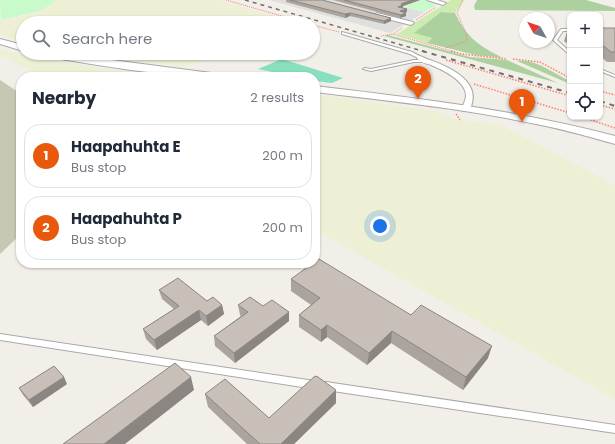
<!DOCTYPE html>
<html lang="en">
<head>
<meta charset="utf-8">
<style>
  body { margin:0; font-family:Poppins,sans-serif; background:#f2f2f3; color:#1f2937 }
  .controls { position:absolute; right:12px; top:12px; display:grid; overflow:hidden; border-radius:8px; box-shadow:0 1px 3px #0004 }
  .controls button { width:36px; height:36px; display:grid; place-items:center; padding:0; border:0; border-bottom:1px solid #e0e1e3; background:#fff; color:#1f2937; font:20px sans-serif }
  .compass { position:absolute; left:519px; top:12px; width:36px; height:36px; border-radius:50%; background:#fff; box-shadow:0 1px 3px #0004; rotate:310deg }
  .you { position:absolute; left:380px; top:226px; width:14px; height:14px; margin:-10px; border:3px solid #fff; border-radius:50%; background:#1a73e8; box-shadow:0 0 0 6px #1a73e833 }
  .badge { display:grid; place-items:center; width:26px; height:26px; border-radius:50%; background:#ea580c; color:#fff; font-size:13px; font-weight:700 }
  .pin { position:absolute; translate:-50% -33px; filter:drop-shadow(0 1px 2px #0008) }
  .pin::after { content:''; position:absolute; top:21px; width:14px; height:12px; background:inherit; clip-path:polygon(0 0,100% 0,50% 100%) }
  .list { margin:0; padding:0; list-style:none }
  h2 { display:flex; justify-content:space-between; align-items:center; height:52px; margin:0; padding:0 16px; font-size:17px }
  h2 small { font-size:13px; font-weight:400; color:#747a83 }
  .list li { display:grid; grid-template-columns:26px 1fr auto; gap:12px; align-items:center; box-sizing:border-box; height:64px; margin:0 8px 8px; padding:0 8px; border:1px solid #e0e1e3; border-radius:16px }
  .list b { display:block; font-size:15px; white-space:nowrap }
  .list p { margin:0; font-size:13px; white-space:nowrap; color:#747a83 }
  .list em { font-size:13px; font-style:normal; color:#747a83 }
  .icon { flex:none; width:22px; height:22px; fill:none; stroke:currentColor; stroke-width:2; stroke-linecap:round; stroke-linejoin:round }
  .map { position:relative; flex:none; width:615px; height:444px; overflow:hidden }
  .search { position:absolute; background:#fff; box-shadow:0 1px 3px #0004; left:16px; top:16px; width:304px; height:44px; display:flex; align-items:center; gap:10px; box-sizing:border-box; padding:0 14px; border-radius:22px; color:#747a83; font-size:15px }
  .panel { position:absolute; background:#fff; box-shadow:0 1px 3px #0004; left:16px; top:72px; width:304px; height:196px; border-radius:16px }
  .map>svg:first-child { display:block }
  .residential { fill:#e0dfdf }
  .construction { fill:#c7c7b4 }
  .farmland { fill:#eef0d5 }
  .grass { fill:#cdebb0 }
  .forest { fill:#add19e }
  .park { fill:#c8facc }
  .pitch { fill:#88e0be }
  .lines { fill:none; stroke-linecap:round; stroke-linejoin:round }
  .service-casing { stroke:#a9a9a9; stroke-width:2 }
  .minor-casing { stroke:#a9a9a9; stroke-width:2 }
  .tertiary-casing { stroke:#a9a9a9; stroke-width:2 }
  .path-far1 { stroke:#fa8072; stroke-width:1; stroke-dasharray:1 1; stroke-linecap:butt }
  .path { stroke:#fa8072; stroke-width:1.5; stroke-dasharray:1.5 1.5; stroke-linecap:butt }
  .service { fill:#fff; fill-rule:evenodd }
  .minor { fill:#fff; fill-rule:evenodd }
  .tertiary { fill:#fff; fill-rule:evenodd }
  .rail-far1 { stroke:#707070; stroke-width:1.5; stroke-dasharray:4 4; stroke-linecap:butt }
  .rail { stroke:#707070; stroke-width:2; stroke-dasharray:5 5; stroke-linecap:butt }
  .wall { fill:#aba49e }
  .shaded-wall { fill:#8b8681 }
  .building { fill:#c7bfb8; stroke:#8b8681 }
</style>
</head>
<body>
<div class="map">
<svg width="615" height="444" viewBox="0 0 615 444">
  <rect width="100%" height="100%" fill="#f2efe9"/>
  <polygon class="residential" points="269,0 407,0 395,5 425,12 390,33"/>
  <polygon class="construction" points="0,80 21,94 21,234 0,254"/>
  <g class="farmland">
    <polygon points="57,0 219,0 298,23 23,23 23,42 0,35 0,20 32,14 40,11"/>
    <polygon points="0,49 46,60 159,76 37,77 29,70 0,55"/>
    <polygon points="72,53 227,53 183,67"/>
    <polygon points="324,95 435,111 455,119 501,125 615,185 615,399 315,230 315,97"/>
  </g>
  <polygon class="grass" points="451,0 464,0 455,13 441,12 415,33 432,38 427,43 397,34"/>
  <g class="forest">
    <polygon points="477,0 586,0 615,8 615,11 475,10 474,6"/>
    <path d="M 441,12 L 455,13 C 466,37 479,46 503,58 L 476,55 L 427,43 L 432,38 L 414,33 Z"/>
    <polygon points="388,35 470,57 507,60 558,83 384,36"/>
    <path d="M 517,61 C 536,58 554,74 570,81 L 570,84 Z"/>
  </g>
  <g class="park">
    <polygon points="0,0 57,0 40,11 1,20"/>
    <polygon points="407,0 425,0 439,3 425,12 394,4"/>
  </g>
  <polygon class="pitch" points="282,59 343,78 332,83 315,81 315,77 296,77 258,69"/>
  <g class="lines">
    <g class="service-casing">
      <g id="service">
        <polygon points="561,29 570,29 570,31 563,31 557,40 570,52 570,55 553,40"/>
        <polygon points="342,32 412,52 423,58 420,59 410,54 342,34"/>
        <polygon points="414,60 423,60 425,61 423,62 414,62 371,71 363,69 365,68 371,69"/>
        <polygon points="600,69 615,75 615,77 600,71"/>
        <polygon points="0,334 315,381 318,382 319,385 318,388 315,389 0,340"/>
        <polygon points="326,382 615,425 615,433 326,390 323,389 322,386 323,383"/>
      </g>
    </g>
    <g class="minor-casing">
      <g id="minor">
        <polygon points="427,0 437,0 446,3 443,5"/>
        <polygon points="377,13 413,22 414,23 411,25 375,16 374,15"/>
        <path d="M 418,56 C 423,56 425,59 430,60 C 452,68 484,83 469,111 L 463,111 L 462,109 C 463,105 465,101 466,97 C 467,81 443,70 431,65 C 425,63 421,63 417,58 Z"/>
      </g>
    </g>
    <g class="tertiary-casing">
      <g id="tertiary">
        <polygon points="0,39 23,45 23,51 0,44"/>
        <path d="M 39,53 L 58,53 L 219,74 L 224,77 C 164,77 102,66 43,56 Z"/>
        <path d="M 315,86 C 416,98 517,110 615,136 L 615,144 C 590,137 566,130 541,125 C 467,109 391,101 315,92 Z"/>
      </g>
    </g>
    <g class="path-far1">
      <polyline points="226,0 306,23"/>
      <polyline points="416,20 436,7"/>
      <polyline points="313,25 339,32"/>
      <polyline points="393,34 402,28"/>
      <polyline points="381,36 393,34 454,52"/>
      <polyline points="445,48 467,41 466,33 457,13 463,0"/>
    </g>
    <g class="path">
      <polyline points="451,51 462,54 506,59"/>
      <polyline points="513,59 540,62 570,78"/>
      <polyline points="446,60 570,96"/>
      <polyline points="474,84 570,113"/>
      <polyline points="600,91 615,95"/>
      <polyline points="600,105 615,109"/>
      <polyline points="456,114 460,120"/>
      <polyline points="582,117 615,128"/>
    </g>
    <use href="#service" class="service"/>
    <use href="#minor" class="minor"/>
    <use href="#tertiary" class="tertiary"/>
    <polyline class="rail-far1" points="245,0 426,52"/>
    <g class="rail">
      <polyline points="422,51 570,93"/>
      <polyline points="600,101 615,106"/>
    </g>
  </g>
  <g class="wall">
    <polygon points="286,0 322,0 391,18 391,21 384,24 350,16 345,18 286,2"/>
    <polygon points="333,0 420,0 403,6 403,8 407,9 407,12 405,12 406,16 400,18"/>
    <polygon points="600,28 615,28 615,62 607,62 600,56"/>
    <polygon points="568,29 570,29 570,46 564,41"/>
    <polygon points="291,279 411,315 488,358 463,390 391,343 367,365 327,337 321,342 299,327 299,315 311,305 291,291"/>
    <polygon points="159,290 222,305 224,314 208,326 201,320 157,350 146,339 143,329 174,309 162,299"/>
    <polygon points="238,305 263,306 289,312 289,321 235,363 215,346 214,336 241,316 240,315"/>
    <polygon points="67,384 33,407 23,395 19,388"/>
    <polygon points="205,394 269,418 336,403 294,444 247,444 208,407"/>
  </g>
  <g class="shaded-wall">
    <polygon points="412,0 420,0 403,6 403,8 398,7 401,4"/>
    <polygon points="407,9 407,12 400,14 400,11"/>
    <polygon points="350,13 350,16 345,18 345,14"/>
    <polygon points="406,13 406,16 400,18 401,15"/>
    <polygon points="391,18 391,21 384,24 384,21"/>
    <polygon points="222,305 224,314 208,326 206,316"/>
    <polygon points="199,310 201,320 157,350 154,340"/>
    <polygon points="289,312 289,321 235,363 234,353"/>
    <polygon points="327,325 327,337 321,342 321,330"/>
    <polygon points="392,331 391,343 367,365 369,353"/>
    <polygon points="492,346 488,358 463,390 466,377"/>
    <polygon points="64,377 67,384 33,407 29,400"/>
    <polygon points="191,377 194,390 125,444 104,444"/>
    <polygon points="336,390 336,403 294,444 281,444"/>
  </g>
  <g class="building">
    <polygon points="290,0 322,0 391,18 384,21 350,13 345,14"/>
    <polygon points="344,0 412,0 401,4 403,5 398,7 407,9 400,11 406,13 401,15"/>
    <polygon points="600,28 615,28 615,52 611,52 604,46 600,46"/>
    <polygon points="319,259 411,315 421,305 492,346 466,377 392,331 369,353 327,325 321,330 299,315 320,298 291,279 313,263 315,263 315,262"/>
    <polygon points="178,278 207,301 213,297 222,305 206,316 199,310 154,340 143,329 179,306 159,290"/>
    <polygon points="250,297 263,306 272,300 289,312 234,353 214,336 248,312 238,305"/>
    <polygon points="175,363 191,377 104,444 63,444"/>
    <polygon points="54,366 64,377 29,400 19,388"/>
    <polygon points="315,376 318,377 336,390 281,444 260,444 205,394 225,379 269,418"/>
  </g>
</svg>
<div class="controls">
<button>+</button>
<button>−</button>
<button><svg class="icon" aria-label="locate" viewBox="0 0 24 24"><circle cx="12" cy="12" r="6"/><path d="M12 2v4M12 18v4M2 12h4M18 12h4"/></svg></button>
</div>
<svg class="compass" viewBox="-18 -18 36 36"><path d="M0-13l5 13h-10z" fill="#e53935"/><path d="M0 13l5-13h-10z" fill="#747a83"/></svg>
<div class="you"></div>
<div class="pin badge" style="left:522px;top:122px">1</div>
<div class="pin badge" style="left:418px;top:99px">2</div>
<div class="search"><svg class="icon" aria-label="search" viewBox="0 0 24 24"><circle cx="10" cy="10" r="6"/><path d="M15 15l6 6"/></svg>Search here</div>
<section class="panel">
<h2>Nearby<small>2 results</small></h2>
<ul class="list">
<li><span class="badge">1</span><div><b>Haapahuhta E</b><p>Bus stop</p></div><em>200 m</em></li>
<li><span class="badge">2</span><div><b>Haapahuhta P</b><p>Bus stop</p></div><em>200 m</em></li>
</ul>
</section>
</div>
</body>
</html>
